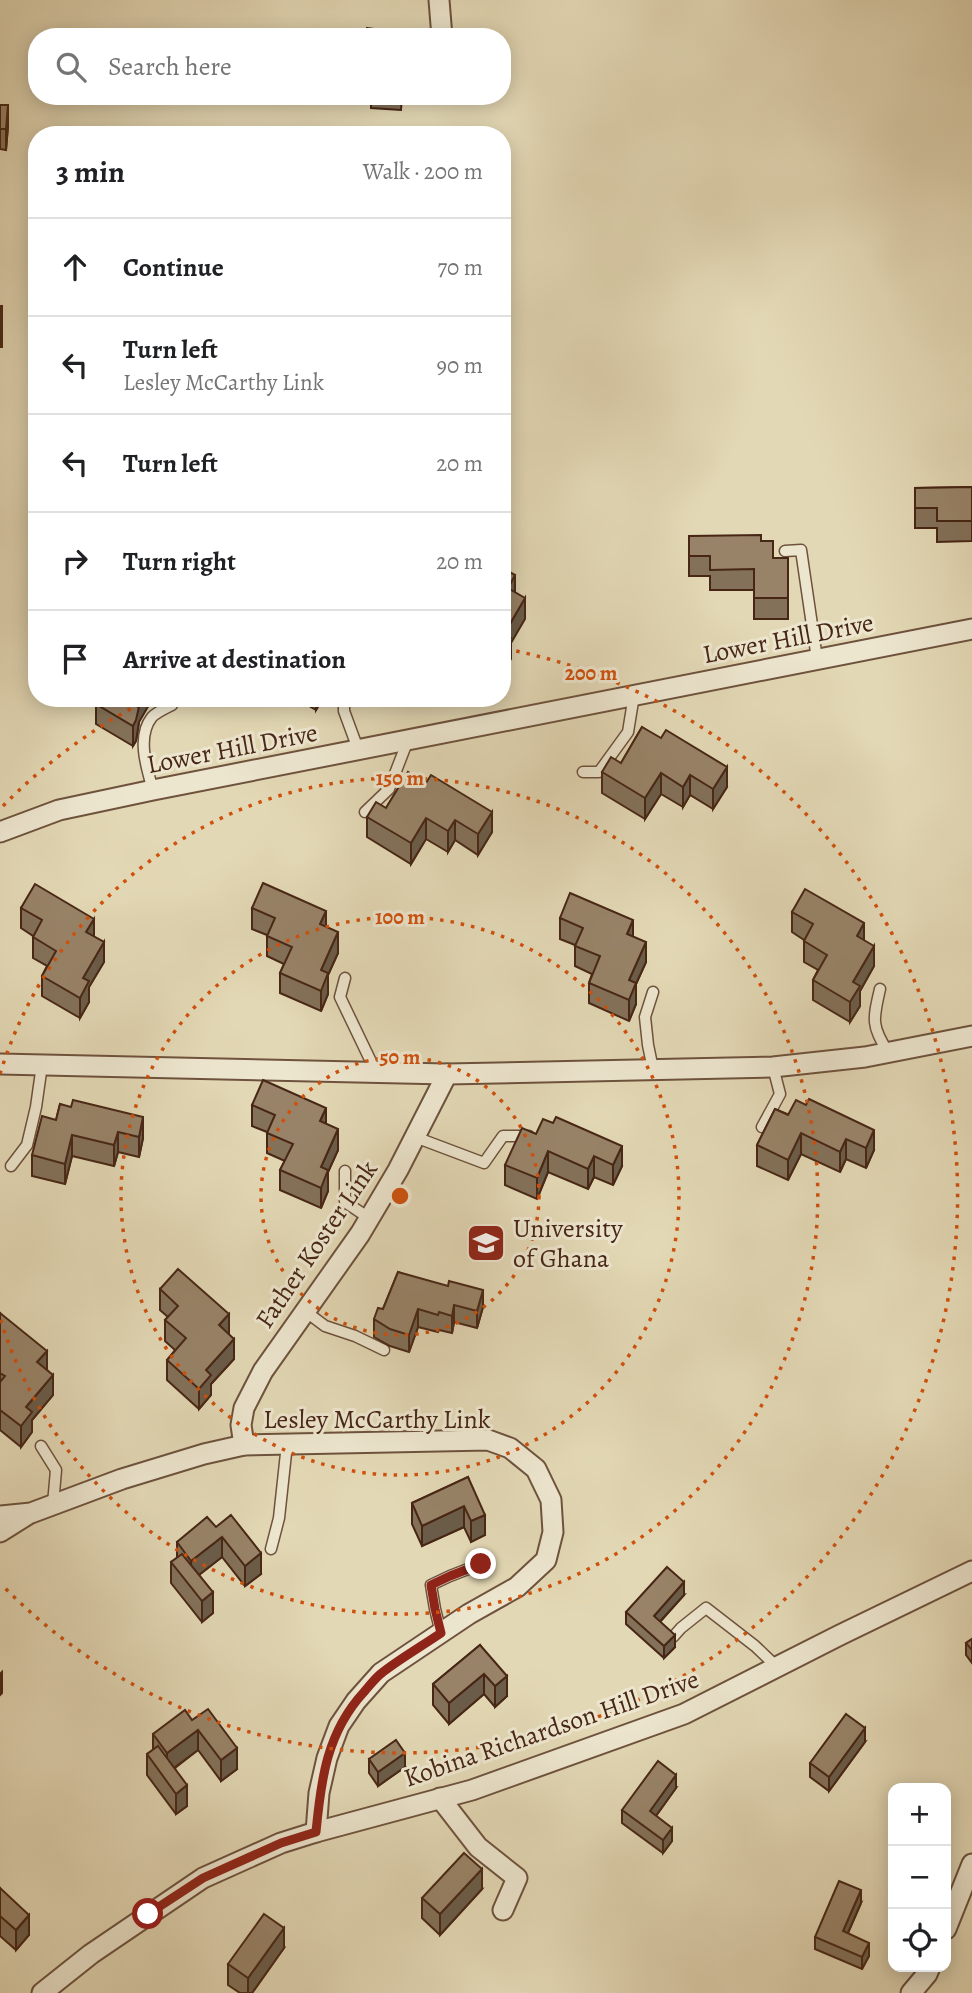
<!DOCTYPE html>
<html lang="en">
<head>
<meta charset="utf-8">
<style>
  body { margin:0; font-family:Alegreya,serif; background:#f6f6f6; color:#202124 }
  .controls { position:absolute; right:21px; bottom:21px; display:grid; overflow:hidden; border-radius:14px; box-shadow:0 4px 18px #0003 }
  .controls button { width:63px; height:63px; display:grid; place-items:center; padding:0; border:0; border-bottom:2px solid #e0e0e0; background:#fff; color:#202124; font:35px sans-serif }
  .stop { position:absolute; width:21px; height:21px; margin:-16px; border:5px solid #8f2418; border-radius:50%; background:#fff }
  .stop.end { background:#8f2418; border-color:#fff; box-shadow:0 2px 7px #0008 }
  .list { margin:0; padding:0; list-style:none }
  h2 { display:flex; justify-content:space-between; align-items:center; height:91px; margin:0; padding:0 28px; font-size:30px }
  h2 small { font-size:23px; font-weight:400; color:#757577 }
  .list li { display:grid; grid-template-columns:46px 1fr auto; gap:21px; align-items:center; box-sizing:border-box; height:98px; padding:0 28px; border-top:2px solid #e0e0e0 }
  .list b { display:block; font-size:26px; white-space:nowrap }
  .list p { margin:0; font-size:23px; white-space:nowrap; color:#757577 }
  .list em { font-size:23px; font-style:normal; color:#757577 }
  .icon { flex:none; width:38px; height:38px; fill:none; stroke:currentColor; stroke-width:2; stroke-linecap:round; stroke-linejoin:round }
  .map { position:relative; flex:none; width:972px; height:1993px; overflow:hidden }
  .search { position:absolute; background:#fff; box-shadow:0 4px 18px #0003; left:28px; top:28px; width:483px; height:77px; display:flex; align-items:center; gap:18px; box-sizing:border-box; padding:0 24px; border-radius:28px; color:#757577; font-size:26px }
  .panel { position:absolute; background:#fff; box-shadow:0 4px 18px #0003; left:28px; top:126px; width:483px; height:581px; border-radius:28px }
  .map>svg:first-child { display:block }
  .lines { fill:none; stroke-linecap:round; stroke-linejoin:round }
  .service-casing { stroke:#6e523d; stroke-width:13 }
  .minor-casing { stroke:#6e523d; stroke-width:23 }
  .service { stroke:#ede6cf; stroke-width:10 }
  .minor { stroke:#ede6cf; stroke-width:19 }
  .wall { fill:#837159; stroke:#472615; stroke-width:2 }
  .shaded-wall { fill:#6a5c49; stroke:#472615; stroke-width:2 }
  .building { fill:#988368; stroke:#472615; stroke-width:2 }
  .route { stroke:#8f2418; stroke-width:9 }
  .ring { fill:none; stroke:#d0510d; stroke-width:3.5; stroke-dasharray:3.5 7 }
  .labels { text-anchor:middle; stroke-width:6; stroke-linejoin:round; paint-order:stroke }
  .street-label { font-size:26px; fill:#472615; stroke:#ede6cf }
  .poi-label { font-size:26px; fill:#472615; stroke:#ede6cf; text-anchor:start }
  .centre { fill:#d0510d; stroke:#ede6cf; stroke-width:3.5 }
  .ring-label { font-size:21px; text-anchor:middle; font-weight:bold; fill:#d0510d; stroke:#ede6cf; stroke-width:6; stroke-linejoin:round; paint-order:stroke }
</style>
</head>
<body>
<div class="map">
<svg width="972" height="1993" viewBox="0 0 972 1993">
  <rect width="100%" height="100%" fill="#e3d8b5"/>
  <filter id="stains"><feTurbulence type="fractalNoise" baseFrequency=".00286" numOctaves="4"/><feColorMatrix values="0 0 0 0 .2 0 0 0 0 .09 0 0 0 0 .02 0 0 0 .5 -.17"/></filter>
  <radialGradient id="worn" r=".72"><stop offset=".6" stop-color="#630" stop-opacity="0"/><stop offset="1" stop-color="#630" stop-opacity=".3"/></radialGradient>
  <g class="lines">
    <g class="service-casing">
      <g id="service">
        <polyline points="785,551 801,550 817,659"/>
        <polyline points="344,698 344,711 358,749"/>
        <polyline points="583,772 599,772 628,732 634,695"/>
        <path d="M 153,790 C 147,769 136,737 152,717 C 157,712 166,708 172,705"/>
        <polyline points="365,812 389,789 408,740"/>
        <polyline points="345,978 340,997 376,1072"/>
        <path d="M 880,989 C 873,1019 871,1026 888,1052"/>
        <polyline points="653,992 645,1017 648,1045 653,1069"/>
        <polyline points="762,1127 780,1094 773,1067"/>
        <polyline points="415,1137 484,1163 503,1136 529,1136"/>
        <polyline points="11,1166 27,1145 36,1107 42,1065"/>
        <polyline points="345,1171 345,1202 369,1218"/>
        <polyline points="305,1311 325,1326 355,1336 384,1350"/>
        <polyline points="41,1446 56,1470 53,1504"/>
        <polyline points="271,1549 279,1518 287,1444"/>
        <polyline points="441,1633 435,1609 431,1585 450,1576 481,1564"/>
        <polyline points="673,1637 681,1628 706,1608 755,1646 777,1667"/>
      </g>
    </g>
    <g class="minor-casing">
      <g id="minor">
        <polyline points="439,0 442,37"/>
        <polyline points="0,832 59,810 153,790 972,629"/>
        <polyline points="0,1064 447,1074 773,1067 865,1057 972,1036"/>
        <polyline points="244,1445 241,1425 244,1408 263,1371 360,1234 398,1170 447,1074"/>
        <polyline points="0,1516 31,1513 122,1479 204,1454 244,1445 488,1440 510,1448 536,1469 551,1500 553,1532 546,1560 517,1587 469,1614 381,1673 356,1701 339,1726 327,1758 319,1793 316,1832"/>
        <polyline points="0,1532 27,1515"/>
        <polyline points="440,1798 478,1847 517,1878 503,1910"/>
        <polyline points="946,1929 972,1864"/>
        <polyline points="42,1993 91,1954 203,1878 281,1843 316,1832 472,1790 684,1714 840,1635 972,1571"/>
        <polyline points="911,1993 927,1974 930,1967"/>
      </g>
    </g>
    <use href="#service" class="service"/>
    <use href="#minor" class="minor"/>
  </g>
  <g class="wall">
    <polygon points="371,96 402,96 401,110 371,108"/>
    <polygon points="0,105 8,126 6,150 0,149"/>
    <rect x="0" y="306" width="2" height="41"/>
    <polygon points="972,487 972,541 937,542 937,528 915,528 915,488"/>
    <polygon points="689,536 761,541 773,558 788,558 788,619 754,619 754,590 710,590 710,576 689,576"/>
    <polygon points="295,698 323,698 316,710"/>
    <polygon points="96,704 139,722 136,741 133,746 96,724"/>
    <polygon points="642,727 727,787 713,809 690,795 683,807 661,794 645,819 602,793 602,772 621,763"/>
    <polygon points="408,772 492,832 478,855 455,840 448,852 426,839 411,864 367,837 367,817 386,808"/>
    <polygon points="21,908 94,936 104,962 89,987 89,1002 80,1018 42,996 42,976 47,966 33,958 33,936 21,928"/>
    <polygon points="252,908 326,927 338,953 328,975 328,994 321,1011 280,993 280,973 284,964 267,956 267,935 252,929"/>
    <polygon points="792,912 864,940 874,966 860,991 860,1006 850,1022 813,1000 813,980 818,970 804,962 804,940 792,932"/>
    <polygon points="560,918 633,936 646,962 636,984 636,1004 629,1021 589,1003 589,983 592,974 575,966 575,945 560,939"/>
    <polygon points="60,1104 143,1138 139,1157 118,1152 114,1166 72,1156 65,1184 32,1176 32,1155 56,1120"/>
    <polygon points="252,1105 326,1124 338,1150 328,1172 328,1191 321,1208 280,1190 280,1170 285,1161 267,1153 267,1132 252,1126"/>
    <polygon points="775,1109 874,1150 866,1168 846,1159 840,1172 801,1154 788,1180 757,1166 757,1145"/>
    <polygon points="536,1134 622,1166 613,1185 594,1177 588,1189 548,1172 537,1199 505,1185 505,1165"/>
    <polygon points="398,1272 483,1307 477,1328 454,1322 452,1333 439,1330 438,1332 418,1327 409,1352 390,1346 374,1337 374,1319 383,1309"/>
    <polygon points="160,1289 229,1334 234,1359 211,1384 211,1395 199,1409 167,1380 167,1360 175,1350 165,1341 165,1320 168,1317 160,1310"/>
    <polygon points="0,1313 47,1369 53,1395 32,1420 32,1432 21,1447 0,1430"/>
    <polygon points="468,1477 485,1535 471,1542 464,1527 422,1546 412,1524 412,1503"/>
    <polygon points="216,1527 261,1574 245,1586 222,1557 199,1575 213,1613 202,1622 171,1583 171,1562 177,1558 177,1542"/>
    <polygon points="684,1595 660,1622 675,1647 664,1658 626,1624 626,1612"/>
    <polygon points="972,1639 972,1663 966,1655 966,1643"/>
    <polygon points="480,1645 507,1696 495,1707 484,1694 449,1724 433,1705 433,1684"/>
    <polygon points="192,1720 237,1769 221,1781 198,1750 175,1768 187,1806 176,1814 147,1775 147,1754 153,1750 153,1734"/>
    <polygon points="865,1742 829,1791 810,1777 810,1763"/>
    <polygon points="369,1759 405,1767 378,1786 369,1773"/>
    <polygon points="676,1788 656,1816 672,1841 663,1853 622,1823 622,1810"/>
    <polygon points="0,1888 29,1935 16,1950 0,1936"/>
    <polygon points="482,1889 440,1935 422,1918 422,1898"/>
    <polygon points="861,1903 848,1933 869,1956 862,1969 815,1949 815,1937"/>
    <polygon points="284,1948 252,1993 240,1993 228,1985 228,1964"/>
  </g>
  <g class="shaded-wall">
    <polygon points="8,105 8,126 6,150 6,129"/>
    <polygon points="515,575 515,596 508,588"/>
    <polygon points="525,598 525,619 511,643 511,659 502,673 504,634"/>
    <polygon points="141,698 153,698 139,722 136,741 133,746 133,726 136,706"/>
    <polygon points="316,698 323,698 316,710"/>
    <polygon points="727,767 727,787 713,809 713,789"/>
    <polygon points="661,773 661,794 645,819 645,798"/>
    <polygon points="690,775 690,795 683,807 683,787"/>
    <polygon points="492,812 492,832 478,855 478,834"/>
    <polygon points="426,818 426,839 411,864 411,843"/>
    <polygon points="455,820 455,840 448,852 448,831"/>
    <polygon points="326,911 326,931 320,924"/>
    <polygon points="94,919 94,939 86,932"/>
    <polygon points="633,920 633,941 627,934"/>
    <polygon points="864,923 864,943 857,936"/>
    <polygon points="338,932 338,953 328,975 328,994 321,1011 321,970"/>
    <polygon points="104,942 104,962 89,987 89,1002 80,1018 80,998 83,978"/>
    <polygon points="646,942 646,962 636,984 636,1004 629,1021 629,980"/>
    <polygon points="874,946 874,966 860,991 860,1006 850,1022 850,1002 853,982"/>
    <polygon points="326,1108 326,1128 320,1121"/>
    <polygon points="143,1117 143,1138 139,1157 139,1137"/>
    <polygon points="338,1129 338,1150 328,1172 328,1191 321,1208 321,1167"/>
    <polygon points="874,1130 874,1150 866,1168 866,1148"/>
    <polygon points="118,1132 118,1152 114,1166 114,1145"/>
    <polygon points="801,1133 801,1154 788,1180 788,1160"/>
    <polygon points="72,1135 72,1156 65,1184 65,1164"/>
    <polygon points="846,1139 846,1159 840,1172 840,1152"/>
    <polygon points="622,1146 622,1166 613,1185 613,1165"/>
    <polygon points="548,1151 548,1172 537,1199 537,1178"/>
    <polygon points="594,1156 594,1177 588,1189 588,1169"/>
    <polygon points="483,1290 483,1307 477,1328 477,1311"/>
    <polygon points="454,1305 454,1322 452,1333 452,1316"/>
    <polygon points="418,1309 418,1327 409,1352 409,1335"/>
    <polygon points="229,1314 229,1335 219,1325"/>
    <polygon points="234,1339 234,1359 211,1384 211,1395 199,1409 199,1389 206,1370"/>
    <polygon points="47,1351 47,1371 37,1362"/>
    <polygon points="53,1375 53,1395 32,1420 32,1432 21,1447 21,1426 26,1407"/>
    <polygon points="464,1506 464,1527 422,1546 422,1526"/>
    <polygon points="485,1515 485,1535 471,1542 471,1521"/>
    <polygon points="222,1537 222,1557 191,1581 191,1561"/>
    <polygon points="261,1553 261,1574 245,1586 245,1566"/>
    <polygon points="684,1582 684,1595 654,1628 654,1616"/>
    <polygon points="213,1592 213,1613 202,1622 202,1601"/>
    <polygon points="675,1635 675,1647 664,1658 664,1646"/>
    <polygon points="2,1672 2,1693 0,1695 0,1674"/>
    <polygon points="484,1674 484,1694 449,1724 449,1703"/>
    <polygon points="507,1676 507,1696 495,1707 495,1686"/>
    <polygon points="865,1728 865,1742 829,1791 829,1777"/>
    <polygon points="198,1730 198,1750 167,1773 167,1753"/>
    <polygon points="237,1748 237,1769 221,1781 221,1760"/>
    <polygon points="405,1753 405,1767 378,1786 378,1772"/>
    <polygon points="676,1775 676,1788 650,1824 650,1811"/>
    <polygon points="187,1785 187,1806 176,1814 176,1794"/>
    <polygon points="672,1828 672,1841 663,1853 663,1840"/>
    <polygon points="482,1869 482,1889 440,1935 440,1914"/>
    <polygon points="861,1890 861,1903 843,1944 843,1931"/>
    <polygon points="29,1915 29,1935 16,1950 16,1930"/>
    <polygon points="284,1928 284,1948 252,1993 248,1993 248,1978"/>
    <polygon points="869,1943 869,1956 862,1969 862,1957"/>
  </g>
  <g class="building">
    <polygon points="367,28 419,35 419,37 366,37"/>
    <polygon points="323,34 348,37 322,37"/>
    <polygon points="0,105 8,105 6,129 0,129"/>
    <rect x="0" y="306" width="2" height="21"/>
    <polygon points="972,487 972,521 937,521 937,508 915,508 915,488"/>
    <polygon points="761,535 761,541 773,541 773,558 788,558 788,598 754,598 754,569 710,570 710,556 689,556 689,536"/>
    <polygon points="502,568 515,575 508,588 525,598 504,634 511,638 502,652"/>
    <polygon points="99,698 141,698 136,706 139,707 136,720 133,726 96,704"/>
    <polygon points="642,727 661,738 666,730 727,767 713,789 690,775 683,787 661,773 645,798 602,772 611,757 621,763"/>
    <polygon points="408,772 426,783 431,775 492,812 478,834 455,820 448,831 426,818 411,843 367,817 376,802 386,808"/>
    <polygon points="263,883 326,911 320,924 338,932 321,970 328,973 321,991 280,973 292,947 267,936 275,918 252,908"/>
    <polygon points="35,884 94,919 86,932 104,942 83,978 89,981 80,998 42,976 56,951 33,937 42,920 21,908"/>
    <polygon points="805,889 864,923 857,936 874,946 853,982 860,986 850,1002 813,980 827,955 804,941 813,924 792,912"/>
    <polygon points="570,893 633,920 627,934 646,942 629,980 636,983 629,1000 589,983 600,956 575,946 583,928 560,918"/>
    <polygon points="263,1080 326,1108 320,1121 338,1129 321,1167 328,1170 321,1188 280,1170 293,1144 267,1133 275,1115 252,1105"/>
    <polygon points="809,1099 874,1130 866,1148 846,1139 840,1152 801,1133 788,1160 757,1145 775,1109 788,1115 796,1100 806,1105"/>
    <polygon points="73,1100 143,1117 139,1137 118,1132 114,1145 72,1135 65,1164 32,1155 42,1116 56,1120 60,1104 71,1107"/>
    <polygon points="556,1117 622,1146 613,1165 594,1156 588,1169 548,1151 537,1178 505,1165 522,1128 536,1134 543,1119 553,1123"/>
    <polygon points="178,1269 229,1314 219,1325 234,1339 206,1370 211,1375 199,1389 167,1360 186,1338 165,1320 178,1306 160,1289"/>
    <polygon points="398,1272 448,1286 449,1281 483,1290 477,1311 454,1305 452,1316 439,1312 438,1315 418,1309 409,1335 390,1329 374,1319 378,1308 383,1309"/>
    <polygon points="0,1313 47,1351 37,1362 53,1375 26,1407 32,1412 21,1426 0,1410 0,1382 5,1376 0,1373"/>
    <polygon points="468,1477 485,1515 471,1521 464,1506 422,1526 412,1503"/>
    <polygon points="231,1515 261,1553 245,1566 222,1537 191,1561 177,1542 207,1517 216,1527"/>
    <polygon points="182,1554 213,1592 202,1601 171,1562"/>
    <polygon points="667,1567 684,1582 654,1616 675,1635 664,1646 626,1612"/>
    <polygon points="972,1639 972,1650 966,1643"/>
    <polygon points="480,1645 507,1676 495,1686 484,1674 449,1703 433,1684"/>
    <polygon points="208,1709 237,1748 221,1760 198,1730 167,1753 153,1734 185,1710 192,1720"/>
    <polygon points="846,1714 865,1728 829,1777 810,1763"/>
    <polygon points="396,1740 405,1753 378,1772 369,1759"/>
    <polygon points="158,1746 187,1785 176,1794 147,1754"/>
    <polygon points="658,1761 676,1775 650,1811 672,1828 663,1840 622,1810"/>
    <polygon points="464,1853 482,1869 440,1914 422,1898"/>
    <polygon points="839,1881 861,1890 843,1931 869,1943 862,1957 815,1937"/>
    <polygon points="0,1888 29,1915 16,1930 0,1916"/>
    <polygon points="264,1914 284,1928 248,1978 228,1964"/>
  </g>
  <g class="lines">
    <path class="route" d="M 148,1914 L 203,1878 L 281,1843 L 316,1832 C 321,1779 327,1732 364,1692 C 370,1685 376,1677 383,1672 C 401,1658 422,1646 441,1633 L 435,1609 L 431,1585 L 450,1576 L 481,1564"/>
  </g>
  <g class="ring">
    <circle cx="400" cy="1196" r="139"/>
    <circle cx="400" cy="1196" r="279"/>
    <path d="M0 1074A418 418 0 1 1 0 1318"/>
    <path d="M3 806A557 557 0 0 1 147 700M506 649A557 557 0 1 1 3 1586"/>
  </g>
  <defs>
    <g id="university-square" transform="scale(2.0125)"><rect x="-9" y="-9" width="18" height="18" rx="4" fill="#8f2418" stroke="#ede6cf"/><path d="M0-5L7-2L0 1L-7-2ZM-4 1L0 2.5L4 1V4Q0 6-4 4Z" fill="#fff"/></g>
  </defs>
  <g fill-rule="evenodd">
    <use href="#university-square" x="486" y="1243"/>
  </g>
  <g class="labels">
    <g class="street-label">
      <text transform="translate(788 638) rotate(-11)" y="9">Lower Hill Drive</text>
      <text transform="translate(232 748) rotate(-11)" y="9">Lower Hill Drive</text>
      <text transform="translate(316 1244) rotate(-56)" y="9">Father Koster Link</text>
      <text x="377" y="1428">Lesley McCarthy Link</text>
      <text transform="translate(551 1728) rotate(-19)" y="9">Kobina Richardson Hill Drive</text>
    </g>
    <g class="poi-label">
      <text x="513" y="1237">University<tspan x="513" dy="30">of Ghana</tspan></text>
    </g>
  </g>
  <circle cx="400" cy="1196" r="10" class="centre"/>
  <g class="ring-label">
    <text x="591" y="680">200 m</text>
    <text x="400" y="785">150 m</text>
    <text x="400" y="924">100 m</text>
    <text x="400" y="1064">50 m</text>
  </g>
  <rect width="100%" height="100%" filter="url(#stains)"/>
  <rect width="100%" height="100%" fill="url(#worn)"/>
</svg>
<div class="controls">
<button>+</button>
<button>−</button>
<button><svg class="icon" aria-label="locate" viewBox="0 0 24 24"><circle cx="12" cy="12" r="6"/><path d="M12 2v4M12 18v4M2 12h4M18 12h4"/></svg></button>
</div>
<div class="stop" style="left:148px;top:1914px"></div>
<div class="stop end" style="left:481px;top:1564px"></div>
<div class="search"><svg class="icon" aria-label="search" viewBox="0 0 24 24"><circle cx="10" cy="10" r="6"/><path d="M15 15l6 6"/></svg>Search here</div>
<section class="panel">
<h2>3 min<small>Walk · 200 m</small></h2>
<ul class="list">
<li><svg class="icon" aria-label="ahead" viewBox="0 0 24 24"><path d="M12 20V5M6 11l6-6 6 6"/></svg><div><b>Continue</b></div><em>70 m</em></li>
<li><svg class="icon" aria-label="left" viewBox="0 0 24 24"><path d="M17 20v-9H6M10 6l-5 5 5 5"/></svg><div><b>Turn left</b><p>Lesley McCarthy Link</p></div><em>90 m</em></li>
<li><svg class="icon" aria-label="left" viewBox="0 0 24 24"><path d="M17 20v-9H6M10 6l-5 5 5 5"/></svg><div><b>Turn left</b></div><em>20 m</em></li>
<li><svg class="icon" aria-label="right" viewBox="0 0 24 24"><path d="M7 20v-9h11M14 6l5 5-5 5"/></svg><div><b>Turn right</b></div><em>20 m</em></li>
<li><svg class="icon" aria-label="arrive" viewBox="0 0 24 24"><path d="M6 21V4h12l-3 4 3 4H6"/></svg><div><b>Arrive at destination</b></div></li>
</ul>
</section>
</div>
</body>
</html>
